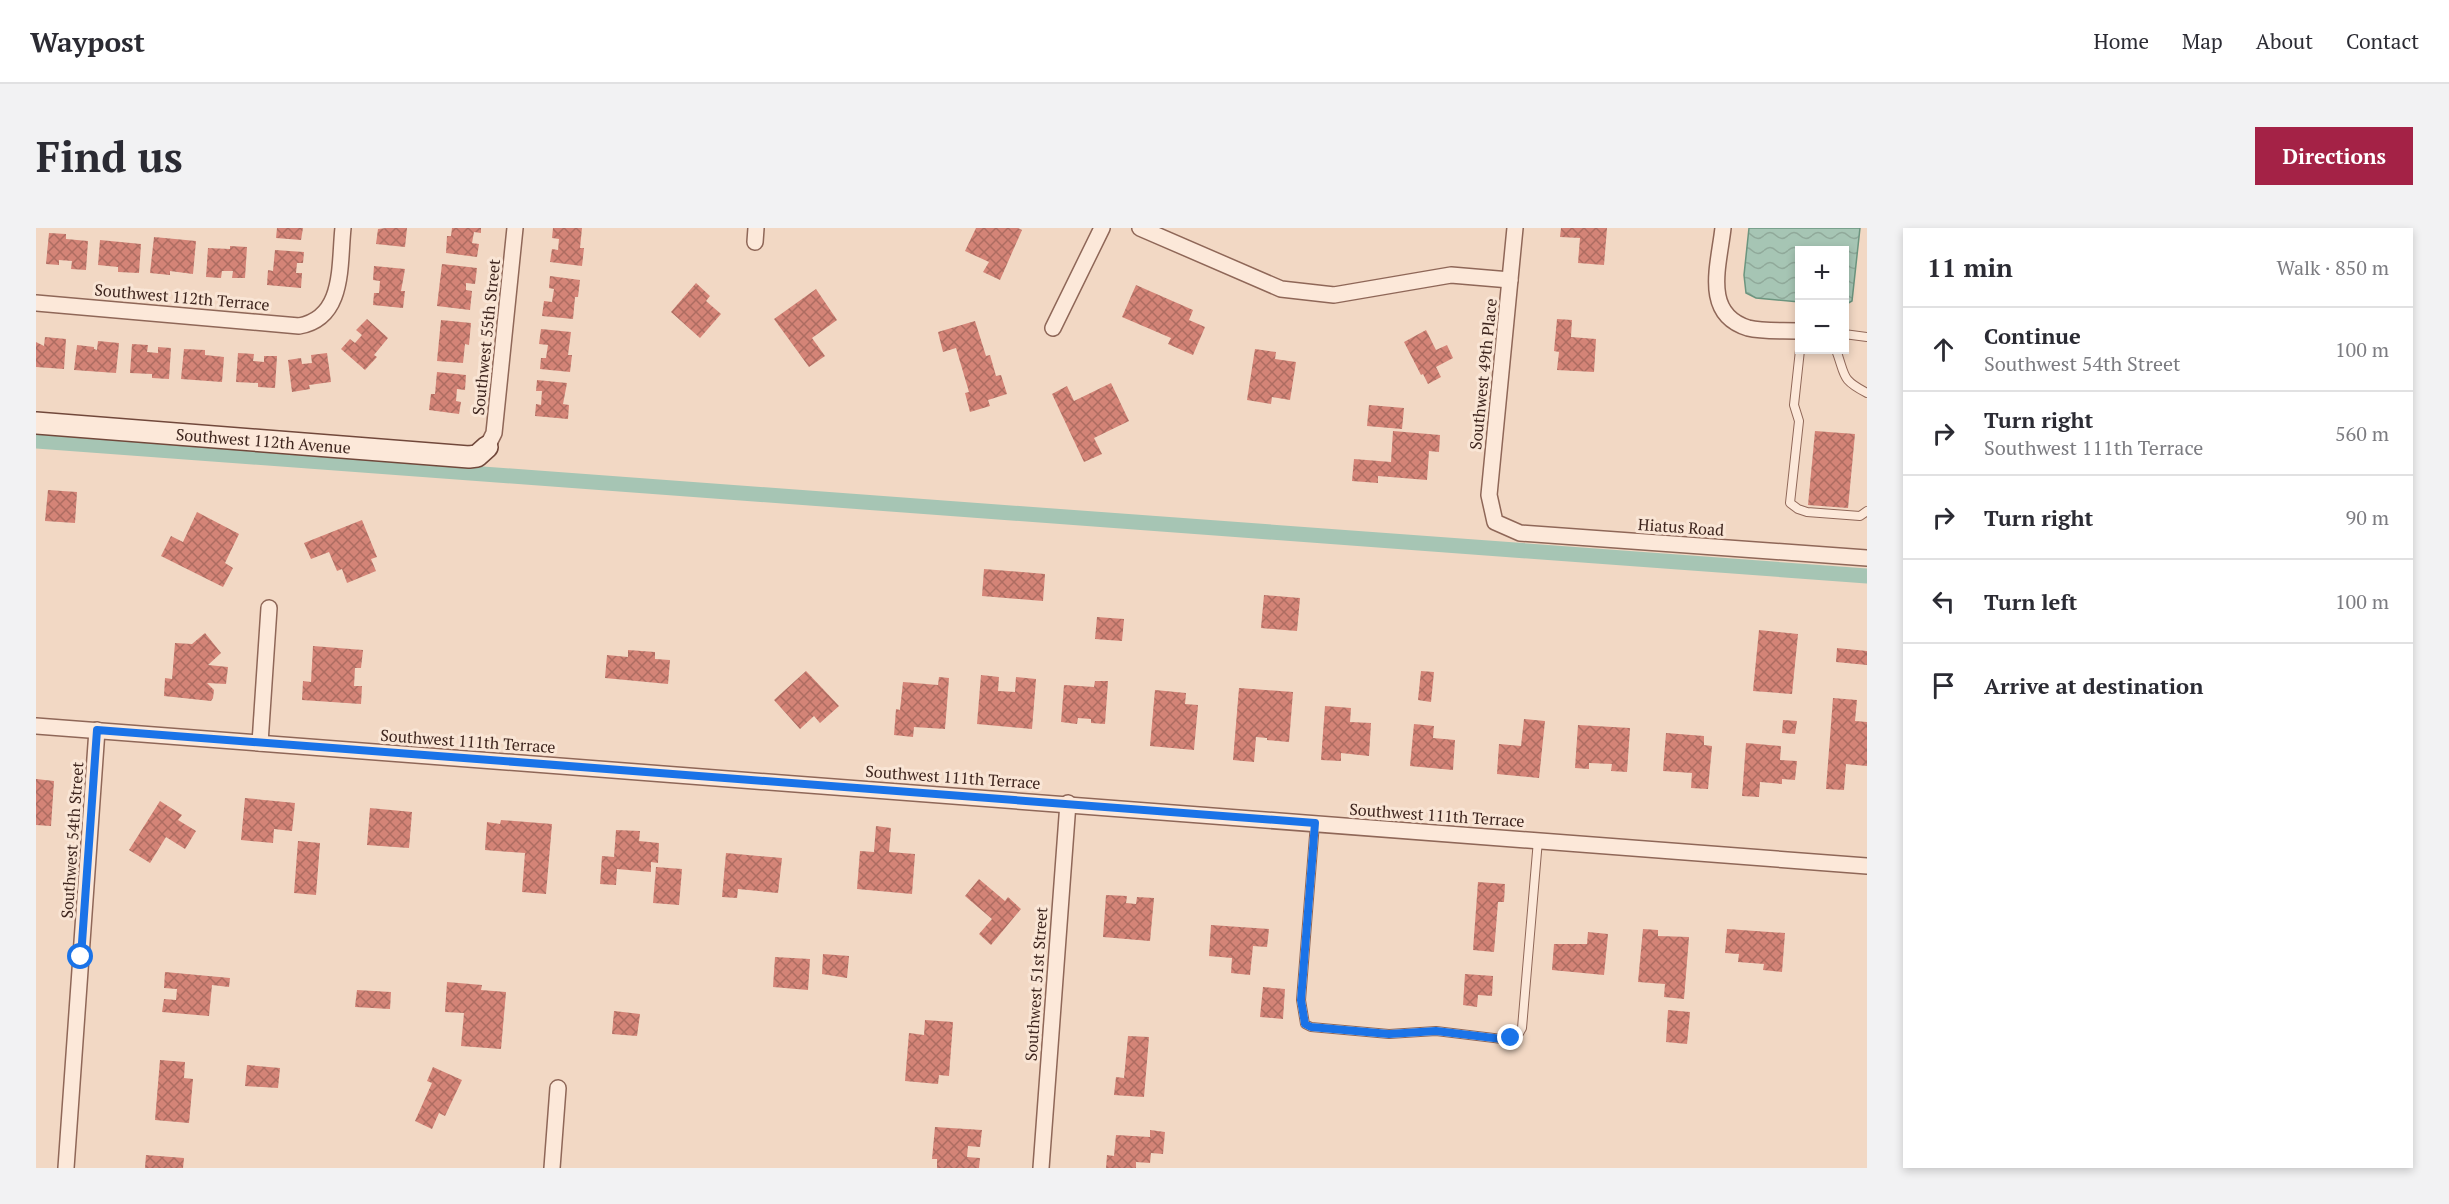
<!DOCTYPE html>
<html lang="en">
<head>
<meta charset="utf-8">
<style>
  body { margin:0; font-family:"PT Serif",serif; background:#f2f2f3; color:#2b2b33 }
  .controls { position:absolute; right:18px; top:18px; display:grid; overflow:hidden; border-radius:0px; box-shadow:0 3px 9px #0003 }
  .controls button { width:54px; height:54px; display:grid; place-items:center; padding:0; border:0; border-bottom:2px solid #e1e1e2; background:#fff; color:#2b2b33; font:30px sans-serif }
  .stop { position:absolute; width:18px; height:18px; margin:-14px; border:4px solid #1a73e8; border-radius:50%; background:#fff }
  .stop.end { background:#1a73e8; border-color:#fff; box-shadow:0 2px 6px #0008 }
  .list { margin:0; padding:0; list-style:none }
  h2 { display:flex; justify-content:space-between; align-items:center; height:78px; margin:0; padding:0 24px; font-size:26px }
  h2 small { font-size:20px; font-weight:400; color:#7c7c81 }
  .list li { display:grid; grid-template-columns:39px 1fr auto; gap:18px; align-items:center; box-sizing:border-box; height:84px; padding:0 24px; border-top:2px solid #e1e1e2 }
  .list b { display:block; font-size:22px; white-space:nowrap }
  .list p { margin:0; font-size:20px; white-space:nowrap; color:#7c7c81 }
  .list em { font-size:20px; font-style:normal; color:#7c7c81 }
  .icon { flex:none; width:33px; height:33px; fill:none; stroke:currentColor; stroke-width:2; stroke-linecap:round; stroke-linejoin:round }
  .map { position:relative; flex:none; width:1831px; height:940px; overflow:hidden; border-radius:0px }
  header { display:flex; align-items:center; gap:36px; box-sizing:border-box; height:84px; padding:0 30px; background:#fff; border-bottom:2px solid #e1e1e2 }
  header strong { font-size:28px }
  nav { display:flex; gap:33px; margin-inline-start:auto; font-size:21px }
  .intro { display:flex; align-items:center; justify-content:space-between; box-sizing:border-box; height:144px; padding:0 36px }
  h1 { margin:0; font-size:42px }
  .button { padding:15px 27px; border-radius:0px; background:#a42246; color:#fff; font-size:21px; font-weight:700 }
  main { display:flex; gap:36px; padding:0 36px }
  aside { flex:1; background:#fff; border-radius:0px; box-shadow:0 3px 9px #0003 }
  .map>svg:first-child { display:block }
  .water { fill:url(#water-waves); stroke:#6c957f; stroke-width:1.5 }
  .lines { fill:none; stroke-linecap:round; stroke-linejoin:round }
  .canal { stroke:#a6c5b4; stroke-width:15 }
  .building { fill:url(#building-cross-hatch) }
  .lane-casing { stroke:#8f6758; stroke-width:10 }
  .street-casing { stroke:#8f6758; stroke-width:18 }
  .secondary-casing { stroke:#71483b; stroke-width:24 }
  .lane { stroke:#fce8d9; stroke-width:8 }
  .street { stroke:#fce8d9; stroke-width:15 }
  .secondary { stroke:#fce8d9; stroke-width:21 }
  .route { stroke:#1a73e8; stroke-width:8 }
  .labels { text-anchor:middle; stroke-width:6; stroke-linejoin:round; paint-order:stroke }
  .street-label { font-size:16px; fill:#3e251e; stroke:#f9e5d5 }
</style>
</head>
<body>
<header>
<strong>Waypost</strong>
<nav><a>Home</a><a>Map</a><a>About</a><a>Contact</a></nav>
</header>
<div class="intro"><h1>Find us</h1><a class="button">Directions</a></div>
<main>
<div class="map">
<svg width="1831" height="940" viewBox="0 0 1831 940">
  <defs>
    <pattern id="water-waves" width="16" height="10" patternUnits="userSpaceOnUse" patternTransform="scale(1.5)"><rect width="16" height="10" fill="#a6c5b4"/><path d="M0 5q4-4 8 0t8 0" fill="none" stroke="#90a99a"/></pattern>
    <pattern id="building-cross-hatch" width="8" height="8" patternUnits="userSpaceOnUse" patternTransform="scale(1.5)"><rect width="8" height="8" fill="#d48477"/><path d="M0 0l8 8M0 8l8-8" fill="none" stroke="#ad6c61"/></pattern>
  </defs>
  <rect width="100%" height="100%" fill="#f2d8c4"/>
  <polygon class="water" points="1713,0 1824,0 1816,73 1809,77 1808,22 1764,22 1763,74 1720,70 1710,65 1708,47"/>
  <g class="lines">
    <polyline class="canal" points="0,213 1831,348"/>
  </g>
  <g class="building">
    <polygon points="241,0 267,0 265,12 240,10"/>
    <polygon points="350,0 371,0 369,19 340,16 342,1"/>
    <polygon points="416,0 445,0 445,5 438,4 436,15 443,16 441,29 410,25 411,8 415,8"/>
    <polygon points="517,0 546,0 544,20 548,20 546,38 514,34 516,21 522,22 523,11 516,10"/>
    <polygon points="940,0 982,0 986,2 964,52 947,44 953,34 929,23"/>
    <polygon points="1525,0 1571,0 1568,37 1542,35 1544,10 1524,9"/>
    <polygon points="13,5 30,6 30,11 52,13 50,42 35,41 36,33 23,32 23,37 10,36"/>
    <polygon points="118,9 160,13 157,46 134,43 134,47 114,45"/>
    <polygon points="64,12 105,16 103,45 82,44 82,39 62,37"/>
    <polygon points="194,18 211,19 209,50 196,50 197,43 186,43 185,50 170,49 172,20 194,21"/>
    <polygon points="239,22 268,24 267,35 261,35 260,45 266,45 265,60 231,57 232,42 237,43"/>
    <polygon points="406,36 441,40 439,56 430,55 430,62 436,63 434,82 401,78"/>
    <polygon points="338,38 369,41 365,63 369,63 367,80 337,77 338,65 343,65 344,53 337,52"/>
    <polygon points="514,48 544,52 542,69 539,69 537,91 506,88 508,73 516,74 518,61 513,60"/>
    <polygon points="660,55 674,68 670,73 685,86 664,110 635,84"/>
    <polygon points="1100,57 1157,82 1153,92 1169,99 1157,127 1132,116 1135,110 1086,89"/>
    <polygon points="780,61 801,92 776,110 789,128 773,139 738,91"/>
    <polygon points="331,91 352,110 338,127 341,129 329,142 305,121 314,111 319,115 326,107 320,102"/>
    <polygon points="1521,91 1536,92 1535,109 1560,111 1558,144 1521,142 1523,124 1518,123"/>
    <polygon points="405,92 435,95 433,117 429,116 427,135 401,133"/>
    <polygon points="939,93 950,128 954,127 960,148 965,147 971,166 952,172 954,178 934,184 929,165 933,164 920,120 907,124 902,104"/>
    <polygon points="505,101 535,104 532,127 536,127 534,144 504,141 505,130 510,130 512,117 503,116"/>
    <polygon points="1390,102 1400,122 1411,117 1417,130 1400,139 1405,149 1392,156 1387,146 1385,147 1368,114"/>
    <polygon points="9,109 30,111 28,141 0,139 0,114 8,118"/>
    <polygon points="62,113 83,115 80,145 38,142 41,117 58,119 58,121 61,122"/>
    <polygon points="96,116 112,117 111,124 122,125 122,119 135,120 133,151 116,150 116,146 94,145"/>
    <polygon points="148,121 169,122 169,127 188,129 186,154 145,151"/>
    <polygon points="1219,121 1240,124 1239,131 1260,134 1254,172 1236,169 1235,176 1211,172"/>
    <polygon points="202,125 218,126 217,133 228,134 228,128 241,128 239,160 222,159 222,155 200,154"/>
    <polygon points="291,125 295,154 273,157 274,161 256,164 252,132 265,130 266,136 276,135 275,127"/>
    <polygon points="401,144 430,147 429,162 421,161 420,173 425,174 423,186 393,182 395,166 399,166"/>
    <polygon points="501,152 531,155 527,176 533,177 532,191 499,188 500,176 505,177 506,163 500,163"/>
    <polygon points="1075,155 1093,193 1058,210 1066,226 1048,234 1016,166 1031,158 1038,173"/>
    <polygon points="1333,177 1368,180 1366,201 1331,198"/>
    <polygon points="1357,203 1404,207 1403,224 1393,223 1391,252 1342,248 1342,255 1316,253 1318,231 1355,234"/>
    <polygon points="1779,203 1819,206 1812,280 1772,277"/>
    <polygon points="12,262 41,264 39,295 9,293"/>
    <polygon points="161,284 203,306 189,335 197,340 187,359 125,328 135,308 147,314"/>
    <polygon points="326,292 341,329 335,331 340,343 311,355 306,341 301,343 293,324 275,331 268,315"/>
    <polygon points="948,341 1009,346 1007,373 946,368"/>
    <polygon points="1228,367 1264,370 1261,403 1225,400"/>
    <polygon points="1061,389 1088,391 1086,413 1059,411"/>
    <polygon points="1723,402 1762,406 1756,466 1717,463"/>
    <polygon points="169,405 185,425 172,437 192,439 190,456 171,455 178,462 177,470 175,473 128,468 129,450 136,451 139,415 156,416"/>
    <polygon points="277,418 327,422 325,440 319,440 318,458 326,458 325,476 266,472 267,453 275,454"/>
    <polygon points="1801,420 1831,423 1831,437 1800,434"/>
    <polygon points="592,422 619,424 619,431 634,432 632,456 569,450 571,427 592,429"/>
    <polygon points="770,443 803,478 784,495 778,488 764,501 738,472"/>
    <polygon points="1385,443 1398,444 1395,474 1382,472"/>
    <polygon points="945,447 963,449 962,463 979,464 980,449 1000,451 996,501 941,496"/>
    <polygon points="903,449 913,450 909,501 878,499 877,509 858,507 860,481 864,482 867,454 902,457"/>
    <polygon points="1059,453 1072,453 1069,496 1055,495 1055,491 1042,490 1041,496 1025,494 1028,457 1058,459"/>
    <polygon points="1203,460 1257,464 1253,514 1231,512 1231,510 1220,509 1218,534 1197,532"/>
    <polygon points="1119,462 1150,465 1149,476 1162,477 1158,522 1114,518"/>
    <polygon points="1797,470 1821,472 1819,493 1831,494 1831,538 1810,536 1808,562 1790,561"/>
    <polygon points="1289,478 1315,480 1314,494 1335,495 1333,528 1305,525 1305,533 1285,532"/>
    <polygon points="1488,491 1509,493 1503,550 1461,546 1463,516 1485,518"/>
    <polygon points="1747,492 1761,493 1759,506 1746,505"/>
    <polygon points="1378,496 1398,498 1397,510 1419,512 1417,542 1374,538"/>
    <polygon points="1542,497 1594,500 1591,544 1575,543 1576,536 1553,535 1553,541 1539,540"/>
    <polygon points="1630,505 1668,508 1668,517 1676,518 1672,561 1655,560 1656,545 1627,543"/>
    <polygon points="1710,515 1745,518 1744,532 1761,533 1759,552 1746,551 1746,556 1724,554 1723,569 1706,568"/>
    <polygon points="0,551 18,553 15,598 0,597"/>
    <polygon points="209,570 259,575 256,603 238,601 237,615 205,612"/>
    <polygon points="124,573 146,587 142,592 160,603 149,621 130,609 114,635 93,622"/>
    <polygon points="334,580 376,584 373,620 331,617"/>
    <polygon points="465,592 516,596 510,666 486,664 489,625 449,622 451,594 464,596"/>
    <polygon points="840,598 855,600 853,624 879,626 876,666 821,661 824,623 838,624"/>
    <polygon points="580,602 604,603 603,613 623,615 622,635 615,634 615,644 581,641 580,657 564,656 566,628 578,629"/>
    <polygon points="262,613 284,615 280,667 258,665"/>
    <polygon points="690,625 746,630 742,665 702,661 701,670 686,669"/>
    <polygon points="620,639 646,641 643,677 617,675"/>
    <polygon points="943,651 969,673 972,669 985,681 955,717 943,706 956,691 929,668"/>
    <polygon points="1442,654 1469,656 1468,674 1462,674 1458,724 1437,722"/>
    <polygon points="1070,667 1091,668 1090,675 1100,676 1101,669 1118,670 1114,713 1067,709"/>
    <polygon points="1175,697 1233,701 1231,719 1217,718 1214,747 1195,745 1196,730 1173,728"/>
    <polygon points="1607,701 1622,702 1622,708 1653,709 1648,771 1628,769 1629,756 1602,754"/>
    <polygon points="1691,701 1749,705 1746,744 1727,742 1728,736 1702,734 1703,726 1689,725"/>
    <polygon points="1552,704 1572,706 1568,747 1516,742 1518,716 1551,716"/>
    <polygon points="787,726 813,728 811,750 786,746"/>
    <polygon points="739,729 774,731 772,762 737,759"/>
    <polygon points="129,744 194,750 193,759 176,757 173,788 126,784 128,771 140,772 141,761 128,760"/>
    <polygon points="1429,746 1457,748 1456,768 1442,767 1441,779 1427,777"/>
    <polygon points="411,754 446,757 445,762 470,764 465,821 425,818 428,785 409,784"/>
    <polygon points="1227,759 1249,761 1247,791 1224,789"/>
    <polygon points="321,762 355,764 354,781 319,779"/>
    <polygon points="1632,782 1654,784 1651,816 1630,814"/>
    <polygon points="578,783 604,786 601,808 576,806"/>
    <polygon points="889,792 917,794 913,848 903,847 902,856 869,853 873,805 888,807"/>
    <polygon points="1092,808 1113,809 1108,869 1078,867 1080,849 1088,850"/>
    <polygon points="124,832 149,834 148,850 157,851 153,895 119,892"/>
    <polygon points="211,837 244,840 242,860 209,858"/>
    <polygon points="397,839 426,852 409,888 403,885 396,901 379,893 396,855 391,853"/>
    <polygon points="899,899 946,902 944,919 932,918 931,929 944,930 943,940 901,940 901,931 896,931"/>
    <polygon points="1114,902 1129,904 1127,926 1115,925 1114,935 1100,934 1100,940 1070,940 1071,927 1078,928 1080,907 1114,909"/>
    <polygon points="110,927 148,930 147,940 109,940"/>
  </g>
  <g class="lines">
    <g class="lane-casing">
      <g id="lane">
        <polyline points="1808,106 1831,109"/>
        <polyline points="1764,122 1758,177 1763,193 1754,275 1762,281 1771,284 1824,288 1831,283"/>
        <path d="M 1800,122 C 1810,148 1804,151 1831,165"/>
        <polyline points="1279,595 1265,772 1269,796 1275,799 1353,806 1400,803 1466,811 1482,807 1486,800 1502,612"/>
      </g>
    </g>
    <g class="street-casing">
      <g id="street">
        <polyline points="1104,0 1245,61 1298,67 1415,47 1474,52"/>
        <polyline points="1479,0 1453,267 1459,294 1484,305 1831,330"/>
        <path d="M 1687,0 C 1683,37 1666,86 1712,100 C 1728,104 1748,102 1764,103"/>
        <polyline points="719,14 720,0"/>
        <path d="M 0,75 L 263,98 C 309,90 303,37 307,0"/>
        <polyline points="1017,100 1066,0"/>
        <polyline points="451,219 458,205 479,0"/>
        <polyline points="0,498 1831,638"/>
        <polyline points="224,515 233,380"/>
        <polyline points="30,940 61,502"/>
        <polyline points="516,940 522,860"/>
        <polyline points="1005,940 1032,575"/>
      </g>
    </g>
    <g class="secondary-casing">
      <g id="secondary">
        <path id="s1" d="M 0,195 L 433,229 L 441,228 L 451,219"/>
      </g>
    </g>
    <use href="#lane" class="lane"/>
    <use href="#street" class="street"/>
    <use href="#secondary" class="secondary"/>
  </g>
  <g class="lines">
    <polyline class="route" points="45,729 61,502 1279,595 1265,772 1269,796 1275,799 1353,806 1400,803 1466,811 1475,810"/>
  </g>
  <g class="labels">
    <g class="street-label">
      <text transform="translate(146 69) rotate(5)" y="6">Southwest 112th Terrace</text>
      <text transform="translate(450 109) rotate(-84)" y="6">Southwest 55th Street</text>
      <text transform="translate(1447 146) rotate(-84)" y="6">Southwest 49th Place</text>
      <text dy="6" stroke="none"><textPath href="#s1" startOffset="228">Southwest 112th Avenue</textPath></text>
      <text transform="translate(1645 299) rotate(4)" y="6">Hiatus Road</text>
      <text transform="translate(432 513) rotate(4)" y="6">Southwest 111th Terrace</text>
      <text transform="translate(917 549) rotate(4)" y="6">Southwest 111th Terrace</text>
      <text transform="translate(1401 587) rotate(4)" y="6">Southwest 111th Terrace</text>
      <text transform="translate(36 612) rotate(-86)" y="6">Southwest 54th Street</text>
      <text transform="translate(1000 756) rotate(-86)" y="6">Southwest 51st Street</text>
    </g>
  </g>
</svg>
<div class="controls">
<button>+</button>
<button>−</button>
</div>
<div class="stop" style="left:45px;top:729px"></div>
<div class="stop end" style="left:1475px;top:810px"></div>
</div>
<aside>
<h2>11 min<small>Walk · 850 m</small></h2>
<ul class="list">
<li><svg class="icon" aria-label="ahead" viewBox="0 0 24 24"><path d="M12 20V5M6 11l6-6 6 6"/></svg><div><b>Continue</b><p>Southwest 54th Street</p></div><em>100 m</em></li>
<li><svg class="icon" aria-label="right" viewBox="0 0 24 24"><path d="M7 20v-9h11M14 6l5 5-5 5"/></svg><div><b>Turn right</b><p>Southwest 111th Terrace</p></div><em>560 m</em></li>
<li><svg class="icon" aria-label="right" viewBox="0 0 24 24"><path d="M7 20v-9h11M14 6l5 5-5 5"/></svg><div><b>Turn right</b></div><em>90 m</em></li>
<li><svg class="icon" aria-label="left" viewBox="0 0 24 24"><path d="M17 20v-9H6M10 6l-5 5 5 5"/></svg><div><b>Turn left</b></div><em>100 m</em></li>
<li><svg class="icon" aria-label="arrive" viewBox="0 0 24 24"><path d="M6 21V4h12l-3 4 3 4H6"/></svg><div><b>Arrive at destination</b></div></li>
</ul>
</aside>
</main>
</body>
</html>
